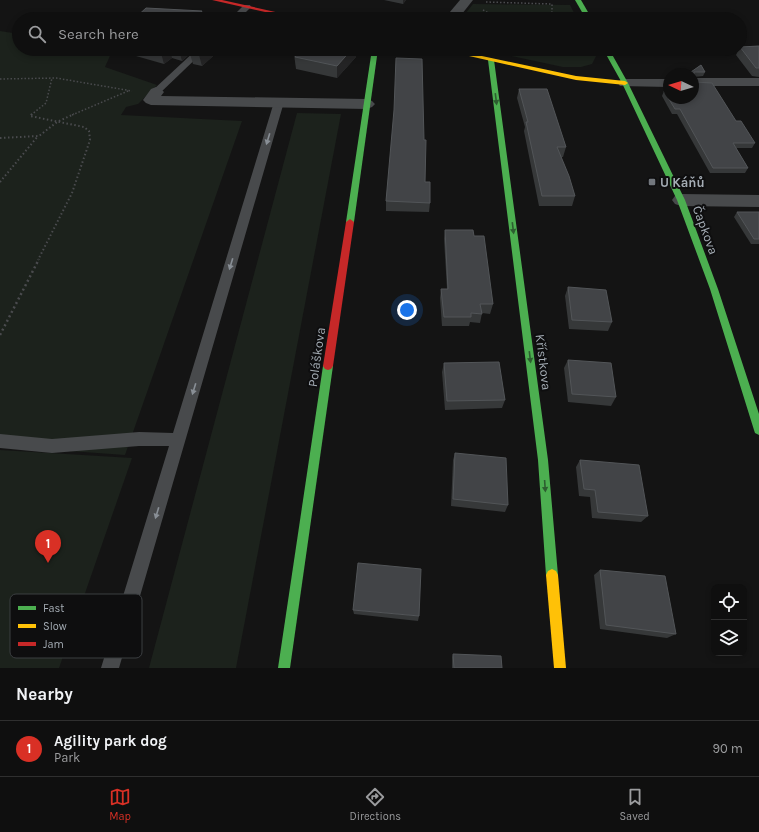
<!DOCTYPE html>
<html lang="en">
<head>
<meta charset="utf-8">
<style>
  body { margin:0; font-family:Karla,sans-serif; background:#181818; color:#f1f3f6 }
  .controls { position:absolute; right:12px; bottom:12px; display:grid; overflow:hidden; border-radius:8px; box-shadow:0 2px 6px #0003 }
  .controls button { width:36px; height:36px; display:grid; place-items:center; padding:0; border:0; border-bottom:1px solid #2f2f2f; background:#0f0f0f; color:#f1f3f6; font:20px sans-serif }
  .compass { position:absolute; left:663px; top:68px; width:36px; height:36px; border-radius:50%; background:#0f0f0f; box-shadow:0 2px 6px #0003; rotate:274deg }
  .you { position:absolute; left:407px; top:310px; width:14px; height:14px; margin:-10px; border:3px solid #fff; border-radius:50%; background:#1a73e8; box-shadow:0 0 0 6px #1a73e833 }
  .badge { display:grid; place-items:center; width:26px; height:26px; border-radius:50%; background:#d93025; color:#fff; font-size:13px; font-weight:700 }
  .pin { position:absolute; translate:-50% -33px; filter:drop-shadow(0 1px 2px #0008) }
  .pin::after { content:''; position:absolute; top:21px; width:14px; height:12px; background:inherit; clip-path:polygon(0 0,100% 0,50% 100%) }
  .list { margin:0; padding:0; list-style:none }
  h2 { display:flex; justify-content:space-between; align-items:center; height:52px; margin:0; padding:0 16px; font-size:17px }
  h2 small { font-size:13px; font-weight:400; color:#9b9c9e }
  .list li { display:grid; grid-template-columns:26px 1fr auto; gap:12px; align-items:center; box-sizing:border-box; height:56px; padding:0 16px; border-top:1px solid #2f2f2f }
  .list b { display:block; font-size:15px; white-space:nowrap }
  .list p { margin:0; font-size:13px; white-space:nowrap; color:#9b9c9e }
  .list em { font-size:13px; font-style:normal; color:#9b9c9e }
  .icon { flex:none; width:22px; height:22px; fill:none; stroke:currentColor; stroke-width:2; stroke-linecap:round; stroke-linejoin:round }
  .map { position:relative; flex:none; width:759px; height:668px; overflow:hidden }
  .search { position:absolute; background:#0f0f0f; box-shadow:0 2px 6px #0003; left:12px; right:12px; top:12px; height:44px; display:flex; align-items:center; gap:10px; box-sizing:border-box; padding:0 14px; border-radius:22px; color:#9b9c9e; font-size:15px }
  .sheet { height:108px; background:#0f0f0f }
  nav { display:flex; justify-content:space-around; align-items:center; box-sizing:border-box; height:56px; border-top:1px solid #2f2f2f; background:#0f0f0f; font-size:11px; color:#9b9c9e }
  nav a { display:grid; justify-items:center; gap:2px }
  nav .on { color:#d93025 }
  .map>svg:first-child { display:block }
  .green { fill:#1c221c }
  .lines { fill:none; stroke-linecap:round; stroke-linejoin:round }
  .path-far2 { stroke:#4a4b4e; stroke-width:1.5; stroke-dasharray:1.5 2; stroke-linecap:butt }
  .path-far1 { stroke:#4a4b4e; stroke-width:2; stroke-dasharray:1.5 2.5; stroke-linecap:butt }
  .path { stroke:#4a4b4e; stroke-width:2.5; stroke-dasharray:2 3; stroke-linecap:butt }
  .lane { fill:#484a4c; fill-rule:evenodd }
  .street { fill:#484a4c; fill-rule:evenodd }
  .fast { fill:#4caf50; fill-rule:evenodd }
  .slow { fill:#ffc107; fill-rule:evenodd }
  .jam { fill:#c62828; fill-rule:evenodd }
  .wall { fill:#363839 }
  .shaded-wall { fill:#242425 }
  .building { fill:#424447; stroke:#525558 }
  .oneway { fill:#2d5e30 }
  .oneway2 { fill:#898f96 }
  .poi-dot { fill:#72777d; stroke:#0e0e0f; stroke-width:1.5 }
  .labels { text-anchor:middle; stroke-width:4; stroke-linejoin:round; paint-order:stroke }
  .poi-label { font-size:13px; font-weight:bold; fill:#a5adb5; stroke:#0e0e0f; text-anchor:start }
  .street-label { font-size:13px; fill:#a5adb5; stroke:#0e0e0f }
  .key { fill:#0e0e0f; stroke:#3b3e41; stroke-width:1 }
  .key-label { font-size:11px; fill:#a5adb5 }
</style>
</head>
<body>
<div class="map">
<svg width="759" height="668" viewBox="0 0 759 668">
  <rect width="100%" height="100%" fill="#141414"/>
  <g class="green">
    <polygon points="473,4 570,5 577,19 461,19"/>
    <polygon points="0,31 19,34 19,49 113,49 105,67 157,85 138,104 126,107 121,115 242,121 125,455 0,446"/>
    <polygon points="478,49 593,49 596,56 592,64 581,67 563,67"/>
    <polygon points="297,113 341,114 236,668 149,668"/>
    <polygon points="0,450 132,458 59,668 0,668"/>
  </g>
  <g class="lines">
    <g class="path-far2">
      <polyline points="486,2 552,4 552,12 537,19"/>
      <polyline points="483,10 500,19"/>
      <polyline points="580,49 586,52"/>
      <polyline points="0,79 56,78 132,91"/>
      <polyline points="31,115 46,103 52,78"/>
      <polyline points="72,115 128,91"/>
    </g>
    <g class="path-far1">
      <polyline points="32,114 30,116 84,127 89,131 90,140 72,193 38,260"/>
      <polyline points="0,138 39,136 57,122 74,114"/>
      <polyline points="0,182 38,136"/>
    </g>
    <polyline class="path" points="0,335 39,259"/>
    <g class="lane">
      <polygon points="244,5 250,5 251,7 239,19 230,19"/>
      <polygon points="197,49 206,49 159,94 153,94 152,92 153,90"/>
      <polygon points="279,99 284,102 119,668 101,668 169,446 139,446 52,453 0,448 0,434 52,439 139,432 173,433 274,102"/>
    </g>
    <g class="street">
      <polygon points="460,0 473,0 458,19 444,19"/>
      <rect x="693" y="78" width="66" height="8"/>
      <polygon points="625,79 669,79 669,87 620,86 618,83 620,80"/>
      <polygon points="156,87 161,89 164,92 161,96 367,99 372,101 375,104 372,107 367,109 151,105 146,103 143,100 151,89"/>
      <polygon points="681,194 759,195 759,207 681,206 675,204 672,200 675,196"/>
    </g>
    <g class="fast">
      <polygon points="575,0 581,0 592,19 586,19"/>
      <polygon points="372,49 378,49 354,222 350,225 346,222"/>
      <polygon points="603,49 609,49 628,83 685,200 718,289 759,414 759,435 755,433 754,430 710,289 677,200 622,83"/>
      <polygon points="491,58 494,60 548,460 558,575 556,579 552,581 548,579 546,575 538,460 488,60"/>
      <polygon points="328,362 331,363 333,366 290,668 278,668 323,366 325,363"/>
    </g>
    <g class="slow">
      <polygon points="438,49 449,49 576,76 625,81 628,83 625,85 576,80"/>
      <polygon points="552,569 556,571 558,575 566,668 554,668 546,575 548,571"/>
    </g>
    <g class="jam">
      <polygon points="212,0 222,0 307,19 296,19"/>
      <polygon points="350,219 354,222 333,366 331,369 328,370 325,369 323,366 346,222"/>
    </g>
  </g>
  <g class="wall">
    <polygon points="384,0 406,0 403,4"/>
    <polygon points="759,46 759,77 752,76 736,55 739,49 740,49 740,47"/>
    <polygon points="115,49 221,49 202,66 193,64 190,54 182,61 172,58 164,64 115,50"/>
    <polygon points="301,49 356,49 356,57 337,78 296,69 294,54"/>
    <polygon points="701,65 705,72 703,76 694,77 694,82 736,121 755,143 752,148 736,148 748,168 745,173 710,173 677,114 672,114 662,96 664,91"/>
    <polygon points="519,89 566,147 563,157 561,157 575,196 572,206 539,206 524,131 525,127 517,98"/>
    <polygon points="425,182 430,203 429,212 386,211 386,201"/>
    <polygon points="737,212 759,212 759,244 751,244 734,217"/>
    <polygon points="445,230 474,236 493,304 490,314 482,313 480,323 470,322 469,326 442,326 440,298 441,289 447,289 444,239"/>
    <polygon points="568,287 612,322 608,331 569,329 565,296"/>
    <polygon points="568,360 616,397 611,406 568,402 564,368"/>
    <polygon points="444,363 505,400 502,408 445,410 442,372"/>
    <polygon points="455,453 508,505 505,512 451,506 453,460"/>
    <polygon points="580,460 648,516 641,522 592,518 590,497 579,496 576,467"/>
    <polygon points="600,570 676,634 667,638 600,629 594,575"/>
    <polygon points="353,610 419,616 418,621 354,614"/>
    <polygon points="453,654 502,668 452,668 452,657"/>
  </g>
  <g class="shaded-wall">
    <polygon points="403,0 406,0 403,4"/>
    <polygon points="202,11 204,19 199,16"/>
    <polygon points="167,49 170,49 172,58 164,64 161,53"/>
    <polygon points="180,49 195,49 182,61 179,50"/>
    <polygon points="206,49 221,49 202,66 199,55"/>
    <polygon points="352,49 356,49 356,57 337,78 337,66"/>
  </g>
  <g class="building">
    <polygon points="146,8 202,11 199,16 216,19 134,19"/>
    <polygon points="759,46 759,68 756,68 740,47"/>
    <polygon points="147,49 167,49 161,53"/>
    <polygon points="194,49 206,49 199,55 190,53"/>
    <polygon points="301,49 352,49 337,66 295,57 297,55 294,54"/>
    <polygon points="396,58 422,59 424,140 426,140 425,182 430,182 430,203 386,201 394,110"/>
    <polygon points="701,65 705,72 694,72 694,82 712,83 736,121 741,121 755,143 733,143 748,168 713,168 680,109 675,109 664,91 669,88 669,98 693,98 693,74 688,74"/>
    <polygon points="519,89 547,89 566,147 557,147 569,176 575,196 542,196 526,122 528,122"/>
    <polygon points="737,212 759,212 759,239 754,239"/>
    <polygon points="445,230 473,230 474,236 484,236 493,304 480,304 482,314 471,313 471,317 444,317 441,289 448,289"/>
    <polygon points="568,287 606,290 612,322 572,320"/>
    <polygon points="568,360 611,363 616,397 572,394"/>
    <polygon points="499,362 505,400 447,401 444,363"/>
    <polygon points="455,453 506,458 508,505 453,499"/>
    <polygon points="580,460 639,465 648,516 598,512 595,490 584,489"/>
    <polygon points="358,563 421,569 419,616 353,610"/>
    <polygon points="600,570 665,576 676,634 606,625"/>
    <polygon points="453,654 501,656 502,668 454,668"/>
  </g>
  <defs><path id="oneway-solid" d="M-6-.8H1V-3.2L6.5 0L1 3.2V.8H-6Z"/></defs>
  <g class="oneway">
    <use href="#oneway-solid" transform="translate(496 99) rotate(83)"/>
    <use href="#oneway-solid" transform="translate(513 228) rotate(83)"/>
    <use href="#oneway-solid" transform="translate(530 357) rotate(83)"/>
    <use href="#oneway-solid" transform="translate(545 486) rotate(86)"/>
  </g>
  <g class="oneway2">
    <use href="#oneway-solid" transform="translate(268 139) rotate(107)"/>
    <use href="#oneway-solid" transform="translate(231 264) rotate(107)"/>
    <use href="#oneway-solid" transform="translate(194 389) rotate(107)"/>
    <use href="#oneway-solid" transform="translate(157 513) rotate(107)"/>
  </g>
  <rect class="poi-dot" x="648" y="178" width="8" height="8" rx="2"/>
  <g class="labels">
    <g class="poi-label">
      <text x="660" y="187">U Káňů</text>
    </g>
    <g class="street-label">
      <text transform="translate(706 230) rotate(70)" y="5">Čapkova</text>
      <text transform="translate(316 357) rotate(-82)" y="5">Poláškova</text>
      <text transform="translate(544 362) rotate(83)" y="5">Křístkova</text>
    </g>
  </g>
  <rect x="10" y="594" width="132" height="64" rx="6" class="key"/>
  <rect x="18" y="606" width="18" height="4" fill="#4caf50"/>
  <rect x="18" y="624" width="18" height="4" fill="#ffc107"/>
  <rect x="18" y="642" width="18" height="4" fill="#c62828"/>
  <g class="key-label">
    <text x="43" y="612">Fast</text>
    <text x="43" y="630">Slow</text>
    <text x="43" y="648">Jam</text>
  </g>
</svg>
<div class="controls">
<button><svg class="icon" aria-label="locate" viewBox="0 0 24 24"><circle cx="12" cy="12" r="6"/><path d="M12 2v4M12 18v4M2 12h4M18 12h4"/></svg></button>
<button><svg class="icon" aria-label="layers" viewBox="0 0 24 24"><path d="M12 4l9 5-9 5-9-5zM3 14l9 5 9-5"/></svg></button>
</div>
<svg class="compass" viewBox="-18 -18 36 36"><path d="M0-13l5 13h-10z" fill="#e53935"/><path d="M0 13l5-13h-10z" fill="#9b9c9e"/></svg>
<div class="you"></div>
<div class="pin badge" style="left:48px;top:563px">1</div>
<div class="search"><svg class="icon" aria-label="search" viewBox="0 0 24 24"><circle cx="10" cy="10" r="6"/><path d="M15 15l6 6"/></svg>Search here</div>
</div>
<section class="sheet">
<h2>Nearby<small></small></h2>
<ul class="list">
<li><span class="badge">1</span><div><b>Agility park dog</b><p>Park</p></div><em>90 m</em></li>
</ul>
</section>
<nav>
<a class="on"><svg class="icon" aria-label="map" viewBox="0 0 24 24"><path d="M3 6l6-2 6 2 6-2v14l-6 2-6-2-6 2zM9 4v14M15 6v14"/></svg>Map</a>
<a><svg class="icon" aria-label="directions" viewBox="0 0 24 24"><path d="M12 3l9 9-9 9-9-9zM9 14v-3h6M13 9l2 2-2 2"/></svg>Directions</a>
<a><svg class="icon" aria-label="saved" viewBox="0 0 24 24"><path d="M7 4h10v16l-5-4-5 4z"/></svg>Saved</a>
</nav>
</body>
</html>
